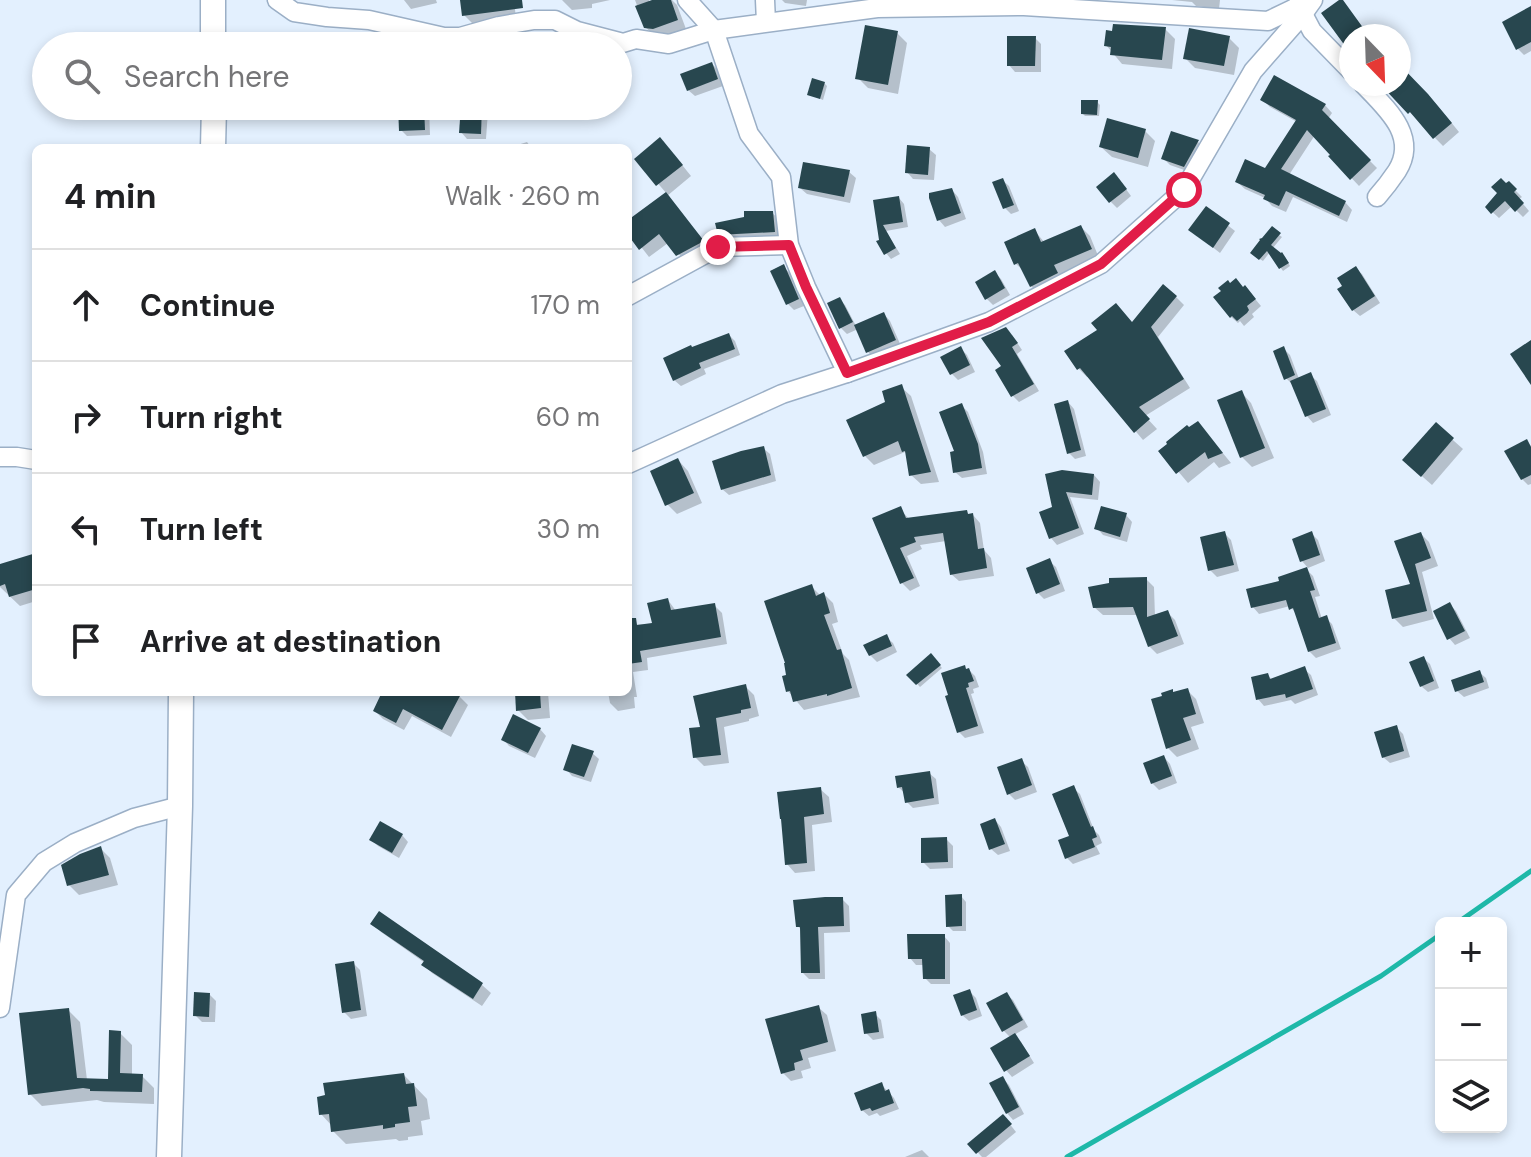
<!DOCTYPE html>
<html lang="en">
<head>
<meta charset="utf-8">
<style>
  body { margin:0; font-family:"DM Sans",sans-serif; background:#f6f6f6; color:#202124 }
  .controls { position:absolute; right:24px; bottom:24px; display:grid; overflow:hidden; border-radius:12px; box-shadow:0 4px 12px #0003 }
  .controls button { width:72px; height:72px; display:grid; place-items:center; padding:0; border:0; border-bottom:2px solid #e0e0e0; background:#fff; color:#202124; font:40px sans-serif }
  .compass { position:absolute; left:1339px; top:24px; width:72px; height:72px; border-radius:50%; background:#fff; box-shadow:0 4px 12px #0003; rotate:157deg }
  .stop { position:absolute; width:24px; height:24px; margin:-18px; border:6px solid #e11d48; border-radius:50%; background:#fff }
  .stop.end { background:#e11d48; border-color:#fff; box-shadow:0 2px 8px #0008 }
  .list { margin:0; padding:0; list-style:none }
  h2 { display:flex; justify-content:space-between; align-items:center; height:104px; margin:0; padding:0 32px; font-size:34px }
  h2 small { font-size:26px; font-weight:400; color:#757577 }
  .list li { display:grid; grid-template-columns:52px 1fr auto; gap:24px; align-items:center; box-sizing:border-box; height:112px; padding:0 32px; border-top:2px solid #e0e0e0 }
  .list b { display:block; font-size:30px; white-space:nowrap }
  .list em { font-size:26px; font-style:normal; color:#757577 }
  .icon { flex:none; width:44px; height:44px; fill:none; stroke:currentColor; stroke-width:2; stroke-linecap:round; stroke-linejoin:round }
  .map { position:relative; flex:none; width:1531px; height:1157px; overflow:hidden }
  .search { position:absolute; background:#fff; box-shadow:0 4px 12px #0003; left:32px; top:32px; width:600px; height:88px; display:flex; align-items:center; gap:20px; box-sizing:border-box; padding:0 28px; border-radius:44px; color:#757577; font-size:30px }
  .panel { position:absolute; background:#fff; box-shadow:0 4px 12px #0003; left:32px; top:144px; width:600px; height:552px; border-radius:12px }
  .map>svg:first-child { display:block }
  .shadow { fill:#0003 }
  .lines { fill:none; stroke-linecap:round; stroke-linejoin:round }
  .stream { stroke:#1eb8a8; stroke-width:5 }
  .building { fill:#28474f }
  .street-casing { stroke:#9bafc6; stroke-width:21 }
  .secondary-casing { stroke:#9bafc6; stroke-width:27 }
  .street { stroke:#fff; stroke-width:18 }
  .secondary { stroke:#fff; stroke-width:24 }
  .route { stroke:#e11d48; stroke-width:10 }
</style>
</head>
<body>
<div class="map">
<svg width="1531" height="1157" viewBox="0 0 1531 1157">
  <rect width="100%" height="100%" fill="#e3f0fe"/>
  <g class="shadow">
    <polygon points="404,0 436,0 437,3 411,9"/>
    <polygon points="462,0 514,0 516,19 474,25 464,15"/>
    <polygon points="562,0 610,0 592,4 592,8 572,10"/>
    <polygon points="635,0 649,0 649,3 657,0 672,0 677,5 686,29 663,38 655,36 645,27"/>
    <polygon points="782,0 807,0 806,6 785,3"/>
    <polygon points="1172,0 1220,0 1219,9 1196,6 1192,2"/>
    <polygon points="1531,12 1531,51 1524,55 1518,49"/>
    <polygon points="1165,29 1175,39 1172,69 1122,64 1106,45"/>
    <polygon points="897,33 907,43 898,94 868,88 858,78"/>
    <polygon points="1035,38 1041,44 1041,72 1015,72 1009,65"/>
    <polygon points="1229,38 1239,48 1234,75 1195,68 1185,58"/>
    <polygon points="712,64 718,70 723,86 695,96 688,90"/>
    <polygon points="1399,67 1437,105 1459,132 1443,146 1382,84 1399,84"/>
    <polygon points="824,83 827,86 823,100 809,94"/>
    <polygon points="1263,100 1325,105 1332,113 1328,119 1377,168 1359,186 1331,156 1333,155 1315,135 1289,175 1345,202 1352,210 1347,222 1293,197 1286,212 1272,206 1265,198 1245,189 1237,182 1266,170 1297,122 1270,107"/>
    <polygon points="1097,102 1100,105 1099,116 1085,116 1083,114"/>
    <polygon points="403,106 429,106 430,135 407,136 401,130"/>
    <polygon points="463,106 483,106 488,111 486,139 467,139 461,132"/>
    <polygon points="1145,131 1155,141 1148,167 1112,157 1101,147"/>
    <polygon points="527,142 530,146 535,144 539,148 508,148"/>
    <polygon points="1198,142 1204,148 1190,172 1170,165 1163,158"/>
    <polygon points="929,149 936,155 934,180 913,179 907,172"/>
    <polygon points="670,150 691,176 667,196 711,250 687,263 668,243 649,257 628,230 628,222 667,194 637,159"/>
    <polygon points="849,172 856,178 850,203 807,194 800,188"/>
    <polygon points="1002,180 1009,186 1019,211 1011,214 1005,208"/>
    <polygon points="1120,181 1131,196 1117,208 1110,201"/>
    <polygon points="1509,184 1522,197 1519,199 1529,211 1523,217 1512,206 1499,218 1487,207"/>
    <polygon points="952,190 958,197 966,219 945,227 939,220 931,198"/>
    <polygon points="899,198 904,204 908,227 886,231 900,254 891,259 886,253 876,202"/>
    <polygon points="1206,208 1235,231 1220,253 1191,230"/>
    <polygon points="772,213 779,219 781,238 726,241 719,234 746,219"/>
    <polygon points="1081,227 1090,236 1099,258 1061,274 1065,282 1040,295 1031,286 1025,272 1016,264 1034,230 1045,243"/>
    <polygon points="1279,235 1282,237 1272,249 1285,257 1290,266 1283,271 1270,252 1263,261 1255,256"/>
    <polygon points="783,267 790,273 804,306 794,310 788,304 773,272"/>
    <polygon points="1355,268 1362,274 1380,303 1360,316 1353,310"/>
    <polygon points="995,273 1001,279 1010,295 993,305 986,298"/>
    <polygon points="1244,289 1251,294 1261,306 1252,314 1254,317 1244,326 1240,321 1238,323 1231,317"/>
    <polygon points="1176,297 1184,305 1158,337 1190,388 1145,416 1157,429 1143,440 1089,376 1087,377 1079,369 1067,352 1100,330 1133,324"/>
    <polygon points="839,299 845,305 856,326 884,314 890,321 901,346 874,358 868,352 858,329 847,334 841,328 830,304"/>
    <polygon points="729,335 735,341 740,355 704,369 706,374 681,386 674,380"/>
    <polygon points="1012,335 1022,350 1017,354 1039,391 1019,402 1013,396 998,370 1004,367"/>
    <polygon points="1283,348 1290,355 1299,379 1310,375 1317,381 1331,415 1313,423 1307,416 1293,385 1286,378"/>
    <polygon points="961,349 967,355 975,372 958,380 952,374"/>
    <polygon points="901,387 911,396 939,482 921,484 911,475 908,455 905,452 874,465 865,456 888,403"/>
    <polygon points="1241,392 1251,403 1274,458 1252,467 1242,457"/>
    <polygon points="1068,402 1074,409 1086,456 1075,459 1069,453"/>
    <polygon points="961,405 968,412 983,452 987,474 962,478 955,472"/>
    <polygon points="1198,423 1231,463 1219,468 1214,462 1188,483 1161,451"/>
    <polygon points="1436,425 1463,449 1432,485 1415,470"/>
    <polygon points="1526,441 1531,446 1531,484 1528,485 1522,479"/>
    <polygon points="763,448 770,454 776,481 729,495 722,489"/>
    <polygon points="678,460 688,471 702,503 677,514 667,504"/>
    <polygon points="1047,475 1094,475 1100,482 1098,500 1070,497 1084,534 1057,545 1051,538 1055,508"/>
    <polygon points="900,509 909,519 967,513 970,515 973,515 980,523 984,550 991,558 994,576 959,581 951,574 946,541 920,545 922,549 907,556 920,586 910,591 902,583 875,519"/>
    <polygon points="1126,515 1132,522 1127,542 1103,535 1097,528"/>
    <polygon points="1224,533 1231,540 1239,571 1217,577 1210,570"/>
    <polygon points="1311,533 1318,540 1325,561 1308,568 1302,561"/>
    <polygon points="1421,534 1429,542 1438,566 1422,572 1434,619 1403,627 1394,618 1413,586 1397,543"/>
    <polygon points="36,555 36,601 20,606 0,587 0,566"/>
    <polygon points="1049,561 1056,567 1065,591 1044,599 1038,593"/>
    <polygon points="1307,570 1313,576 1320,596 1315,597 1322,619 1326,618 1332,624 1341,649 1316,658 1309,651 1298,616 1290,606 1259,614 1253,607"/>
    <polygon points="1146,579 1154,587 1155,617 1167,612 1175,620 1184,644 1157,654 1149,646 1138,615 1103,615 1094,607"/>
    <polygon points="811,586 821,596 824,594 833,603 838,622 832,624 843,654 849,660 860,697 804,710 788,691 789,677"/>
    <polygon points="668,600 676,611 714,605 722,613 727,644 647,658 648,670 633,672 637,697 634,697 635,708 618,711 610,703 608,692 628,692 628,625 654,624"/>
    <polygon points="1450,605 1456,611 1470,638 1455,645 1449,638"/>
    <polygon points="886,637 893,643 897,652 877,662 870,655"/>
    <polygon points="931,656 942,668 920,687 909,675"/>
    <polygon points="1423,658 1430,664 1439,688 1428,692 1421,686"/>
    <polygon points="1304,669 1311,675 1318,695 1295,704 1291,700 1264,706 1258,699 1268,675 1272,680"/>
    <polygon points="969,670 975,676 979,687 973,689 974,693 971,694 984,733 965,738 959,732 967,671"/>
    <polygon points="1479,672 1486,678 1489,688 1464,697 1457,691"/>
    <polygon points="745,686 754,695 759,716 749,719 749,721 724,727 729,763 704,766 695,757 702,728"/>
    <polygon points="1187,690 1196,699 1204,723 1191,727 1199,749 1177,757 1168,748 1175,694"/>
    <polygon points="385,692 451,692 459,696 468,705 451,737 412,716 404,730 383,719 375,711"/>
    <polygon points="517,692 548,692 550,718 528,720 518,710"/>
    <polygon points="1396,727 1403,734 1410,757 1390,763 1383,757"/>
    <polygon points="540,729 546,736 535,758 509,746 503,739"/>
    <polygon points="592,753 599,759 591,782 572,776 566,769"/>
    <polygon points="1164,757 1170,764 1177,783 1159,790 1152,783"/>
    <polygon points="1021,761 1028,767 1037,792 1015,800 1009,794"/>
    <polygon points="929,773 936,779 939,804 913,808 907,802 906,794 899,788"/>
    <polygon points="1073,788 1080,794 1094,830 1099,835 1102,843 1096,846 1100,854 1073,864 1067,858 1072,837"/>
    <polygon points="820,789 829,797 832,822 812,825 815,871 795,873 787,864 783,820"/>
    <polygon points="995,820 1001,827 1010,851 998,855 991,849"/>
    <polygon points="402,835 408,842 399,858 378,846 372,840"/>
    <polygon points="946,839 953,846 953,868 930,869 923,862"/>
    <polygon points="100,848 110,858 118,885 79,895 69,885"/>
    <polygon points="961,896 966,902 966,931 953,931 948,926"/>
    <polygon points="842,899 849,906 850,932 824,933 825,979 809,979 803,973 802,931 798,926"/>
    <polygon points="379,914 482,985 491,993 482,1006 432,973 424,965 425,963 381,932 373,923"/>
    <polygon points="944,936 950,943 950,984 931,984 925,978 925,965 916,965 910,958"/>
    <polygon points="353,963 360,970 367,1016 351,1019 344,1012"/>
    <polygon points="969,991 976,998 982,1016 969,1021 962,1015"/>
    <polygon points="1006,994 1013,1000 1028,1027 1014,1035 1021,1042 1034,1063 1012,1077 1006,1070 1011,1038 1004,1031"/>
    <polygon points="210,995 216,1001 215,1022 202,1022 195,1015"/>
    <polygon points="818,1007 827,1015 836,1051 808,1058 811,1068 801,1071 803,1078 791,1081 783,1073"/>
    <polygon points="68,1010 80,1022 87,1080 110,1081 120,1033 132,1045 132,1076 142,1076 154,1088 154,1104 104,1102 97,1100 42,1106 30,1094"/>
    <polygon points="875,1014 881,1020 884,1038 873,1040 866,1033"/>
    <polygon points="404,1075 427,1099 430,1119 421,1121 423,1135 408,1137 408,1140 399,1141 396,1139 346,1144 333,1131 332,1126 321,1114"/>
    <polygon points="1003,1079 1009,1085 1024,1114 1013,1120 1007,1113"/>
    <polygon points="881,1084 894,1098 899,1109 880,1116 877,1113 869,1116 862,1110"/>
    <polygon points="1009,1123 1016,1132 986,1157 982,1157 970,1144"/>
    <polygon points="922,1150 929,1157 905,1157"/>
  </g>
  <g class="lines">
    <g class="stream">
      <polyline points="1457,923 1531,871"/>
      <polyline points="1067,1157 1381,976 1441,934"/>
    </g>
  </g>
  <g class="building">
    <polygon points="460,0 522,0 523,8 462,16"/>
    <polygon points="652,0 671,0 678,20 653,29 644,28 635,6"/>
    <polygon points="1339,0 1343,0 1369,36 1351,36 1351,54 1321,13"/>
    <polygon points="1531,6 1531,42 1516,50 1502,22"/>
    <polygon points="1113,24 1166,27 1162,60 1110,55 1111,47 1104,46 1106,30 1112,31"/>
    <polygon points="865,25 898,31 888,85 855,79"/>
    <polygon points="1189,28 1230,36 1224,66 1183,59"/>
    <polygon points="1007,36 1036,36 1035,66 1007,66"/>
    <polygon points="712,62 718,79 687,91 680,74"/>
    <polygon points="1399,64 1428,94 1452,123 1433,139 1410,112 1408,114 1380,84 1399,84"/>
    <polygon points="1274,75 1326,104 1322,110 1371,160 1350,180 1328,156 1330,155 1307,130 1281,169 1346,201 1339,216 1286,191 1279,206 1263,199 1265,195 1235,182 1245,159 1265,168 1296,120 1260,100"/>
    <polygon points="812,78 825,82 820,99 807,95"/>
    <polygon points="1081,100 1098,100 1097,115 1081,114"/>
    <polygon points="398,106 424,106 425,130 399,131"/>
    <polygon points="461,106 482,106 481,134 459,133"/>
    <polygon points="1107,118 1146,129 1138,158 1099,147"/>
    <polygon points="1171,131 1199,140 1184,167 1161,159"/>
    <polygon points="660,137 683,165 656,186 634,159"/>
    <polygon points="907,145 930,147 928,175 905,173"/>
    <polygon points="803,162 850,170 844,197 798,188"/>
    <polygon points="1114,172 1127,189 1109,203 1096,187"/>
    <polygon points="1003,178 1014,205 1003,209 992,182"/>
    <polygon points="1501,178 1506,183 1509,181 1517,189 1514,192 1524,203 1515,212 1505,201 1491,214 1485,207 1497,193 1491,187"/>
    <polygon points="952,188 961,213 937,221 929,198 929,193"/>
    <polygon points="666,192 704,241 676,256 659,234 639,250 628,235 628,220"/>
    <polygon points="899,196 903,222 883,225 896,248 884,255 876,241 879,240 873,200"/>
    <polygon points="1206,206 1230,223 1213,248 1188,230"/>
    <polygon points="744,211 773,211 775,232 718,235 715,223 744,217"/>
    <polygon points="1081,225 1092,249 1054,265 1058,273 1030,287 1018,263 1014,265 1004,242 1035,228 1041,242"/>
    <polygon points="1272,226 1281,233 1271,245 1281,253 1282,252 1289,263 1279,269 1267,251 1259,260 1250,253 1260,240 1259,239 1262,238"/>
    <polygon points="784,264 799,299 786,305 770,271"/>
    <polygon points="1356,266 1375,296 1352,311 1337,289 1342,286 1337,278"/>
    <polygon points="995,270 1005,288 985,300 975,282"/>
    <polygon points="1236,278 1243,287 1245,285 1256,299 1247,306 1249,310 1247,313 1237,321 1232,316 1230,318 1213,297 1221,291 1218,288 1228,280 1230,283"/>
    <polygon points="1163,284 1177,296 1151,327 1184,379 1139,407 1150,419 1134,433 1080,368 1077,370 1064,351 1097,330 1091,323 1116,303 1132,322"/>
    <polygon points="840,297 853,322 839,329 827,303"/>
    <polygon points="884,312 896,340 866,353 854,325"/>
    <polygon points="1006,327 1018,343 1012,347 1034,384 1011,397 995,370 1001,366 981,338"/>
    <polygon points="729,333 735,349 699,363 701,368 673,381 663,358 691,345 692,347"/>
    <polygon points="1531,340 1531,385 1510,354"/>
    <polygon points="961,346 970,365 950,375 940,357"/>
    <polygon points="1284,346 1295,375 1284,380 1273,351"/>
    <polygon points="1311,372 1326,409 1305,417 1290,381"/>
    <polygon points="902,384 931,472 909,476 905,451 902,452 898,441 863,457 846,420 885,402 882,391"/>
    <polygon points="1242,390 1265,448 1240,458 1217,400"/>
    <polygon points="1068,400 1081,450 1067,454 1054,404"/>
    <polygon points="962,403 978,444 982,468 953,473 950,452 954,451 939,412"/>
    <polygon points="1198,421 1223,453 1208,459 1205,452 1176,474 1158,451 1167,444 1166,442 1187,425 1189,427"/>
    <polygon points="1436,422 1454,438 1421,477 1402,460"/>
    <polygon points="1527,439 1531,447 1531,475 1521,480 1504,451"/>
    <polygon points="764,446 771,475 721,490 712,461 741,451"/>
    <polygon points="678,458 694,493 665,506 650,471"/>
    <polygon points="1062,470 1094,474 1092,495 1066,492 1079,528 1049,539 1039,512 1052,507 1045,474"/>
    <polygon points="901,506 906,518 967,510 968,514 973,513 978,549 984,548 987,568 950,575 943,533 914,537 916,542 900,548 914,578 900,584 872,518"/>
    <polygon points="1101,506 1127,513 1120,537 1094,529"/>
    <polygon points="1225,531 1234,565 1208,571 1200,537"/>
    <polygon points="1312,531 1320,555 1300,562 1292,539"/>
    <polygon points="1421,532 1431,558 1415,564 1427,611 1392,619 1385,590 1410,584 1394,541"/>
    <polygon points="36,553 36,589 9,597 5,584 0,586 0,564"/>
    <polygon points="1050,558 1060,584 1036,594 1026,568"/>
    <polygon points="1307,567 1315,590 1310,591 1319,618 1327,615 1336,643 1308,652 1293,608 1289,610 1286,600 1251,608 1246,589 1279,581 1278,577"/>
    <polygon points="1147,577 1147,617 1168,610 1178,636 1148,647 1133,607 1093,608 1088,587 1109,583 1109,578"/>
    <polygon points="812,584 816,596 824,592 830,613 824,615 837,650 841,649 852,688 827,696 827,694 793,702 790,691 786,692 782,676 786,675 784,663 785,663 764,601"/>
    <polygon points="668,598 671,610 715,603 721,637 640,651 642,662 628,664 628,618 636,618 637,625 652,623 647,603"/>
    <polygon points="1450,602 1465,631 1447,640 1433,611"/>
    <polygon points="887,634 892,646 869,656 863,645"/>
    <polygon points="931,653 941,665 916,685 906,675"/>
    <polygon points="1424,656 1434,681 1420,687 1409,662"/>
    <polygon points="965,665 966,669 969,668 974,681 968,683 969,687 966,688 978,726 957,733 945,696 948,695 941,673"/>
    <polygon points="1305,666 1313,689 1286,698 1285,694 1256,700 1251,677 1268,673 1270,679"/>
    <polygon points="1480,670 1484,682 1455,692 1451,680"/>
    <polygon points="746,684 751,708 741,710 741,713 716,718 721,755 693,758 689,728 700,727 693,696"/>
    <polygon points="1188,688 1196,714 1183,718 1191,740 1166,749 1151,699 1162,696 1161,693 1173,689 1173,692"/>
    <polygon points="382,692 462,692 442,730 403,709 396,723 373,711"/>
    <polygon points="515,692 540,692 541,708 516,711"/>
    <polygon points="513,714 541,728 528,753 501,740"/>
    <polygon points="1397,725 1404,751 1382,758 1374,732"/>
    <polygon points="572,744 594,751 584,777 563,770"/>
    <polygon points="1164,755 1172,776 1151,784 1143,763"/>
    <polygon points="1022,758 1032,785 1007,795 997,767"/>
    <polygon points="930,771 934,798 905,803 902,787 897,788 895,776"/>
    <polygon points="1074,785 1091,827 1093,826 1097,837 1092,839 1095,847 1065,859 1058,840 1069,836 1052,794"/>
    <polygon points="821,787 824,814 804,817 807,863 785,865 781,819 780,819 777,792"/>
    <polygon points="995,818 1005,844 989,850 980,824"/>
    <polygon points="380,821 403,834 392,853 369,840"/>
    <polygon points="947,837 948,862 921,863 921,838"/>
    <polygon points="101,846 109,875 67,886 61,865 80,854"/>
    <polygon points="962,894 962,926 946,927 945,895"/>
    <polygon points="825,897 843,897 844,926 818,927 820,973 801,973 800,927 796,927 793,900"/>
    <polygon points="379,911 483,983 473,999 421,965 424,961 370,924"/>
    <polygon points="907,934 945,934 945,979 923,979 922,959 908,959"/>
    <polygon points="354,961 361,1010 342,1013 335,964"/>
    <polygon points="970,989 977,1010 961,1016 953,995"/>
    <polygon points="194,992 210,993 209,1017 193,1016"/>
    <polygon points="1007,992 1023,1020 1002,1032 986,1003"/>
    <polygon points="819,1005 828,1042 800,1050 803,1060 794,1063 795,1070 781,1074 765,1019"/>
    <polygon points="69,1008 77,1078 108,1079 109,1030 121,1031 120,1073 143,1074 142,1092 90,1091 90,1089 83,1088 28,1095 19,1013"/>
    <polygon points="876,1011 879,1032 864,1034 861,1014"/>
    <polygon points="1015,1033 1030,1056 1004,1072 990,1048"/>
    <polygon points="404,1073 406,1084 414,1083 417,1106 408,1107 410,1122 395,1124 395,1127 383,1129 383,1125 331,1132 329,1114 319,1115 317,1097 325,1095 323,1083"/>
    <polygon points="1003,1076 1019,1107 1006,1114 989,1083"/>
    <polygon points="882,1082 885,1091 889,1089 894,1103 872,1111 870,1108 861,1111 854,1093"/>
    <polygon points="1003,1114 1012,1124 976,1154 967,1144"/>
  </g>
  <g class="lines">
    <g class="street-casing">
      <g id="street">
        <polyline points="277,0 294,12 327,17 369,20 444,37 460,37 499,26 534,20 555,20 577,31 623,43 636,39 669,44 714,30 877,8 1024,6 1268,21 1297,7"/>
        <polyline points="687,0 714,30 749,134 781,177 789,245 806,287 847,373"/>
        <polyline points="765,0 766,22"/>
        <polyline points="1297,6 1303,14 1312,31 1351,71"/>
        <path d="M 1363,84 C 1386,108 1419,136 1397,171 C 1391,180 1384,189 1377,197"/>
        <polyline points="628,296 718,247 789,245"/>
        <polyline points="0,457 17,457 36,460"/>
        <polyline points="628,464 782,394 847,373 989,322 1101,264 1184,190 1253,71 1303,14 1313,0"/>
        <polyline points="0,1008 16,895 44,862 75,843 134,818 180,806"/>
      </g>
    </g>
    <g class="secondary-casing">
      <g id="secondary">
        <polyline points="213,0 213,46"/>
        <polyline points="213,148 214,106"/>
        <polyline points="169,1157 180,806 181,692"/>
      </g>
    </g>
    <use href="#street" class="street"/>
    <use href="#secondary" class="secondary"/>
  </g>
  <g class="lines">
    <polyline class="route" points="718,247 789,245 806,287 847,373 989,322 1101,264 1184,190"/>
  </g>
</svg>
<div class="controls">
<button>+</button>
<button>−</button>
<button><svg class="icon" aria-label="layers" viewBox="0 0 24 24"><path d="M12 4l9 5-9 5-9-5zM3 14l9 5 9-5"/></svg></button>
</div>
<svg class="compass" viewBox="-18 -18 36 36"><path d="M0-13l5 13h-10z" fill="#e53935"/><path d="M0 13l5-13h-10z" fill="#757577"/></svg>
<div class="stop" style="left:1184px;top:190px"></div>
<div class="stop end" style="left:718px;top:247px"></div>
<div class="search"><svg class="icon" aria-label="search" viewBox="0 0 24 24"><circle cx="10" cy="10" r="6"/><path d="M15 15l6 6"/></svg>Search here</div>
<section class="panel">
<h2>4 min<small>Walk · 260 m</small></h2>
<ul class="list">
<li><svg class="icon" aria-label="ahead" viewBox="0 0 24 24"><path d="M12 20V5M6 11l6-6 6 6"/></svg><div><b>Continue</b></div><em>170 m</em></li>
<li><svg class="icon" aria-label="right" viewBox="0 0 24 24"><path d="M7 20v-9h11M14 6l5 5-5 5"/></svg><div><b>Turn right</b></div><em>60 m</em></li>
<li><svg class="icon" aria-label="left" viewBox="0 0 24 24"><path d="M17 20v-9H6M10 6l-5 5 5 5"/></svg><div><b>Turn left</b></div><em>30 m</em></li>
<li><svg class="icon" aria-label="arrive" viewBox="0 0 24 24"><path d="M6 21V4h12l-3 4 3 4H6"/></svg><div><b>Arrive at destination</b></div></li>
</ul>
</section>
</div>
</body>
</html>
